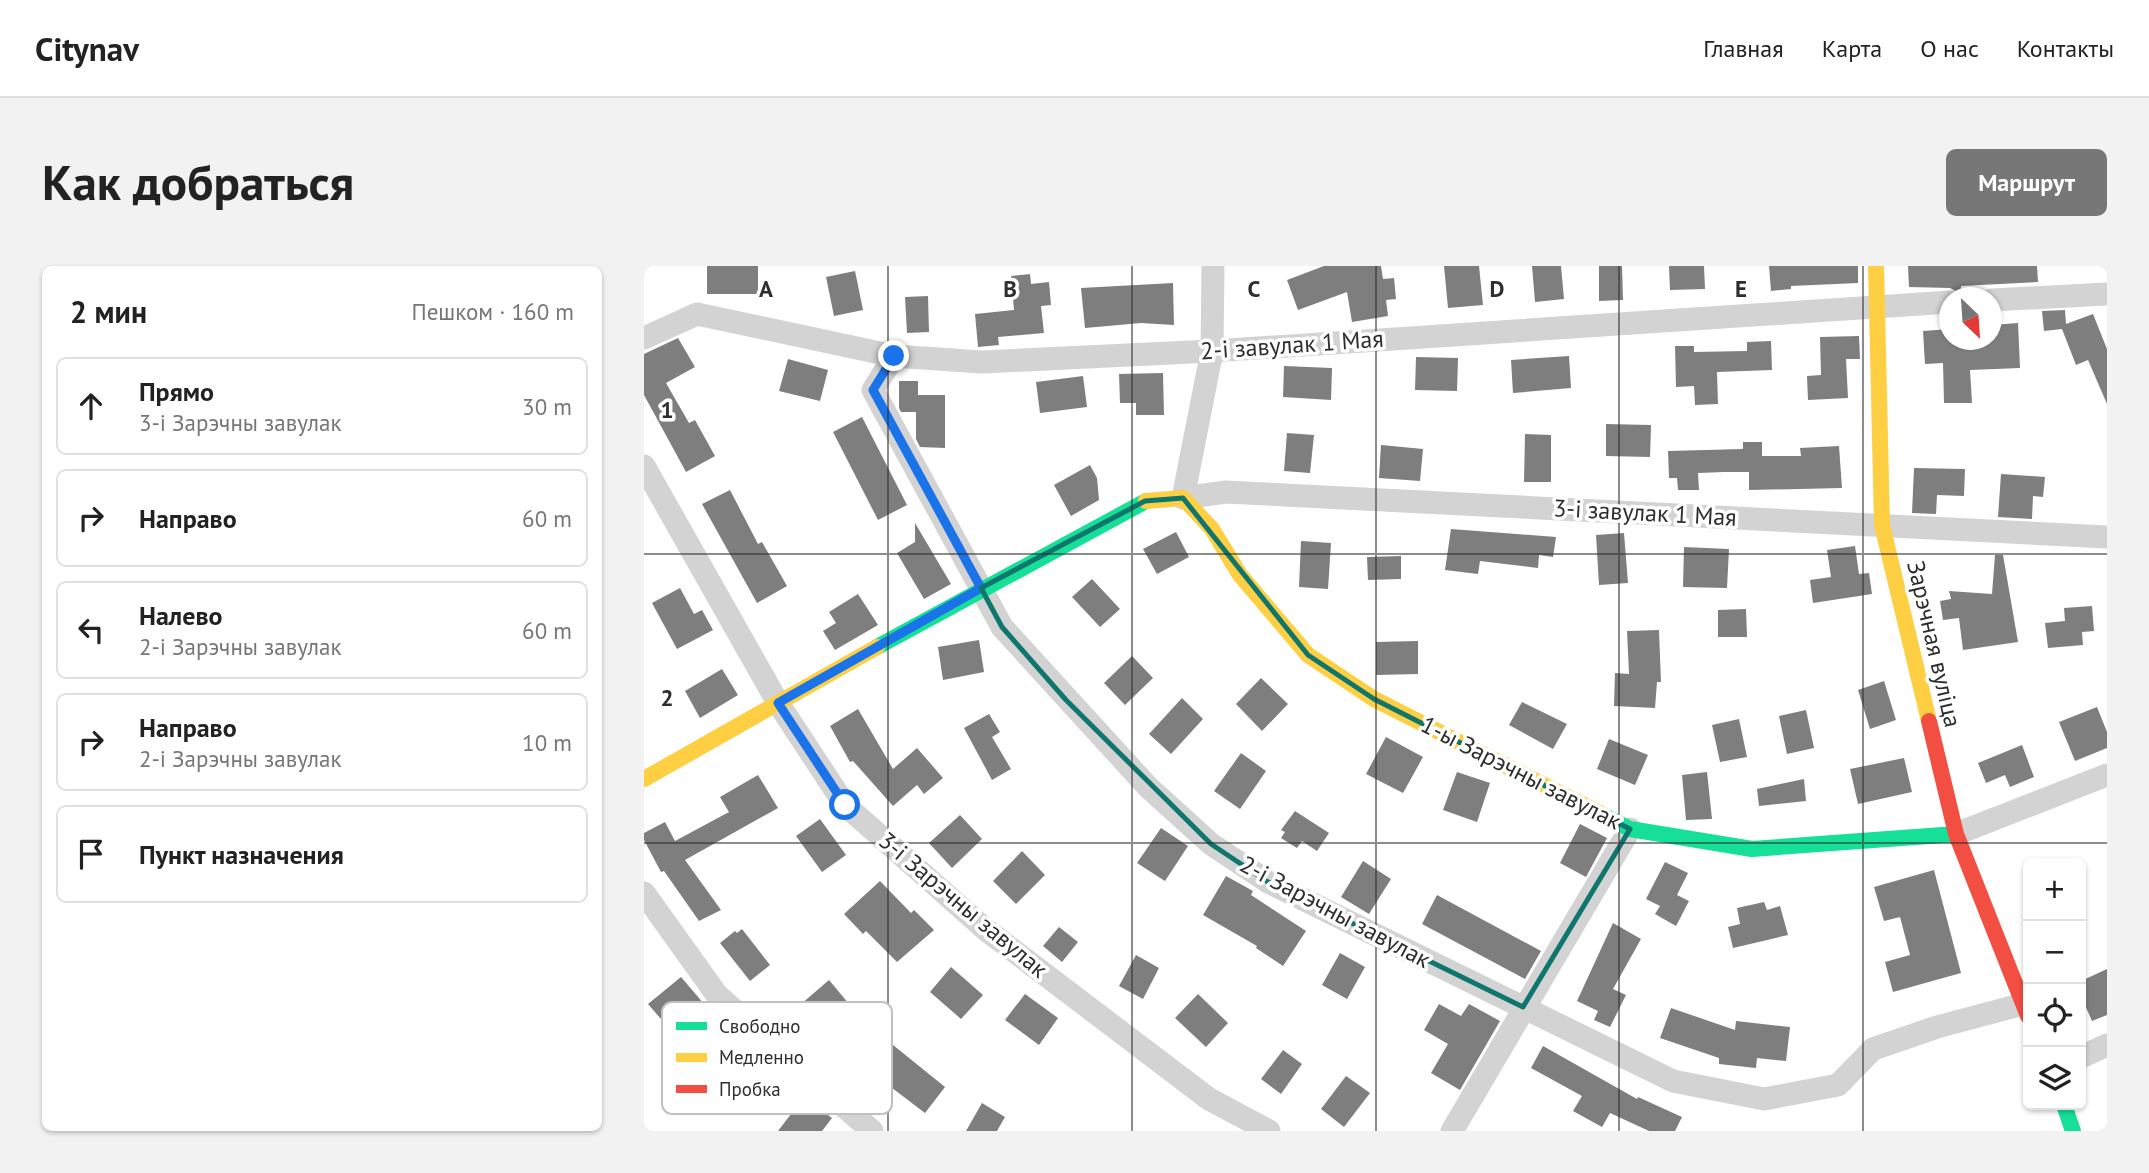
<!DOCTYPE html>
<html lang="ru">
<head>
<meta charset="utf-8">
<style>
  body { margin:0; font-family:"PT Sans",sans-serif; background:#f2f2f2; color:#222 }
  .controls { position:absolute; right:21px; bottom:21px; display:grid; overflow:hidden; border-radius:10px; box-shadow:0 2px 5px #0004 }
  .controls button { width:63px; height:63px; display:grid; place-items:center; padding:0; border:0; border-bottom:2px solid #e0e0e0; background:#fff; color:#222; font:35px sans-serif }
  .compass { position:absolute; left:1295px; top:21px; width:63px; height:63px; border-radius:50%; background:#fff; box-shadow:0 2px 5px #0004; rotate:155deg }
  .stop { position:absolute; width:21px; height:21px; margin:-16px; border:5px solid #1a73e8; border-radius:50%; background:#fff }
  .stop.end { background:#1a73e8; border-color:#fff; box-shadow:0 2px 7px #0008 }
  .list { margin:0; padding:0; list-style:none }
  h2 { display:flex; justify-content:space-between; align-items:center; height:91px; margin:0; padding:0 28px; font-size:30px }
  h2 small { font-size:23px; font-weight:400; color:#767676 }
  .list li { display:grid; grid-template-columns:46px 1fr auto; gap:21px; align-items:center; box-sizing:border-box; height:98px; margin:0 14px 14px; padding:0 14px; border:2px solid #e0e0e0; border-radius:10px }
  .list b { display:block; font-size:26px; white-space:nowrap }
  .list p { margin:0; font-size:23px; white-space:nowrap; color:#767676 }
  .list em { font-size:23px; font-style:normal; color:#767676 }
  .icon { flex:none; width:38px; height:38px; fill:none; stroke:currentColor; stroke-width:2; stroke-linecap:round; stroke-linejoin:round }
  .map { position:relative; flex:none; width:1463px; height:865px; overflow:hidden; border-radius:10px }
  header { display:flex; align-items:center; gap:42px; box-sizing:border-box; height:98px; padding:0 35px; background:#fff; border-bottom:2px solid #e0e0e0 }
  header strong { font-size:33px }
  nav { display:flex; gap:38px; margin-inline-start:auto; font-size:24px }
  .intro { display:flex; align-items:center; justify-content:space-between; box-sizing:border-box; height:168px; padding:0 42px }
  h1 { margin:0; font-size:49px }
  .button { padding:18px 32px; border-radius:10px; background:#777; color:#fff; font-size:24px; font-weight:700 }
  main { display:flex; gap:42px; padding:0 42px }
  aside { flex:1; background:#fff; border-radius:10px; box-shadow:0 2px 5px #0004 }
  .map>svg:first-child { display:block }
  .building { fill:#7e7e7e }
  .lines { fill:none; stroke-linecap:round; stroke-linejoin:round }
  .street { stroke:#d3d3d3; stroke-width:23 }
  .fast { stroke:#16e098; stroke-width:16 }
  .slow { stroke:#ffcf43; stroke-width:16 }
  .jam { stroke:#f24e42; stroke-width:16 }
  .route { stroke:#1a73e8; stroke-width:9 }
  .marked { fill:none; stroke:#0f766e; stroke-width:5; stroke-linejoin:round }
  .grid { fill:none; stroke:#2e2e2e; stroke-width:2; stroke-opacity:0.55 }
  .labels { text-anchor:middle; stroke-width:7; stroke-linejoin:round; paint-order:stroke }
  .street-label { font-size:24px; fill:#2e2e2e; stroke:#fff }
  .key { fill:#fff; stroke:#c0c0c0; stroke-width:2 }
  .key-label { font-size:19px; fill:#2e2e2e }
  .grid-label { font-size:23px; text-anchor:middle; font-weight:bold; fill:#2e2e2e; stroke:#fff; stroke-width:7; stroke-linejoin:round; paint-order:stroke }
</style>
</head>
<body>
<header>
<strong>Citynav</strong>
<nav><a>Главная</a><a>Карта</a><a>О нас</a><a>Контакты</a></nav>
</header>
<div class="intro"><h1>Как добраться</h1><a class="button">Маршрут</a></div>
<main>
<aside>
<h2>2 мин<small>Пешком · 160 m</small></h2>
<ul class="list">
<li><svg class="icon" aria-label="ahead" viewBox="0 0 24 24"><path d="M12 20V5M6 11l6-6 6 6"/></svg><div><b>Прямо</b><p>3-і Зарэчны завулак</p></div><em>30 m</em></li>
<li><svg class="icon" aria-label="right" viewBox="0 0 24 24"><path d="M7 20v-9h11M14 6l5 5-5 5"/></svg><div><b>Направо</b></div><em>60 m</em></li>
<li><svg class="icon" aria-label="left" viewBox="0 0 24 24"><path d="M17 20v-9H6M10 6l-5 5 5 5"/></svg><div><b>Налево</b><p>2-і Зарэчны завулак</p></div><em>60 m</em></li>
<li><svg class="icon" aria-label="right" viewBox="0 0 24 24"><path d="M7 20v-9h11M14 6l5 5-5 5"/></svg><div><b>Направо</b><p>2-і Зарэчны завулак</p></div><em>10 m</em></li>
<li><svg class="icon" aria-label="arrive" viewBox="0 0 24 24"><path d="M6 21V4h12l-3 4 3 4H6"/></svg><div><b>Пункт назначения</b></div></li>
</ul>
</aside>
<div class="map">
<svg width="1463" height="865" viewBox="0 0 1463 865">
  <rect width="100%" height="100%" fill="#fff"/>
  <g class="building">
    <rect x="63" y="0" width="51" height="28"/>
    <polygon points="680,0 737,0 739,13 750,12 752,33 742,34 744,50 708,56 703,26 654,44 643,14"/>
    <polygon points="800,0 835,0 839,39 804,42"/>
    <polygon points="888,0 917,0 920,33 891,36"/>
    <polygon points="955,0 978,0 979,34 955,35"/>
    <polygon points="1025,0 1060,0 1061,23 1026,24"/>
    <polygon points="1125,0 1214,0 1214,17 1147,20 1147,23 1127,25"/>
    <polygon points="1264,0 1393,0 1394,16 1317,20 1317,28 1306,22 1265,21"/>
    <polygon points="211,5 219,44 190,50 182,11"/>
    <polygon points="386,8 387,18 405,16 407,39 397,40 400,67 354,71 355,79 334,81 331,48 370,44 367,10"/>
    <polygon points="529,17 530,59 497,57 441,62 437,22"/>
    <polygon points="284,30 285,66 263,67 261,31"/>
    <polygon points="1421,44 1422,58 1449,48 1463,83 1463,138 1444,94 1432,99 1418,63 1400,65 1398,45"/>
    <polygon points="1374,57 1376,102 1326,104 1328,137 1300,137 1299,97 1281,98 1279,65 1306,63 1306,74 1348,74 1348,59"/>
    <polygon points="1215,70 1216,93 1202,93 1204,132 1164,134 1163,110 1177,109 1176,71"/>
    <polygon points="34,72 51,101 22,117 45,157 51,154 71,190 42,206 0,129 0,88"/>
    <polygon points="1127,75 1128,104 1073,106 1074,138 1051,139 1050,120 1032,121 1031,80 1050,80 1050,86 1103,85 1103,76"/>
    <polygon points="925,90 927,122 869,127 867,94"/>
    <polygon points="772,91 814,92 813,125 771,124"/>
    <polygon points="144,93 184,104 176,135 135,125"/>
    <polygon points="640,100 688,102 687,134 639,131"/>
    <polygon points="519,107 520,149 492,149 492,137 476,137 475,108"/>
    <polygon points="439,110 443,141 396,147 392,116"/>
    <polygon points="255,115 274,115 274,129 301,129 301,182 276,181 272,173 272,146 257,146 255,142"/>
    <polygon points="218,151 263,239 234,254 189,166"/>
    <polygon points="962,158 1007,159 1006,191 962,190"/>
    <polygon points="643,167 670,169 666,207 640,205"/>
    <polygon points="881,168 907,169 907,216 880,216"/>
    <polygon points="1099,176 1118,176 1118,190 1157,190 1156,182 1195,180 1198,222 1105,224 1105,206 1080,206 1054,207 1055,224 1034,224 1033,212 1025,212 1024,185 1099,183"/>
    <polygon points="737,179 779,183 776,215 735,212"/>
    <polygon points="446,199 453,212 455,234 427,250 410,219"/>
    <polygon points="1270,202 1321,203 1320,230 1293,229 1292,248 1268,247"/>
    <polygon points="1357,208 1401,211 1399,231 1389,230 1388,253 1354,251"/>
    <polygon points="86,224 114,278 118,276 143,320 113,337 58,238"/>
    <polygon points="271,257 307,318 280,333 253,287 271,276"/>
    <polygon points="807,263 912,271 909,291 895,289 894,302 836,295 834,308 801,304"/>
    <polygon points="532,266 545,291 513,308 499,283"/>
    <polygon points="980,267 984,317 955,319 952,269"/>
    <polygon points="657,275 687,277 684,323 655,321"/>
    <polygon points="1211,280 1215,308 1225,307 1228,328 1169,337 1166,314 1187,311 1183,284"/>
    <polygon points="1040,281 1085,283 1083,322 1039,321"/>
    <polygon points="1351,289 1359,289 1374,376 1319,384 1315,352 1299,354 1296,335 1307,333 1305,325 1348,328"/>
    <polygon points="757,290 757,313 724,314 723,291"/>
    <polygon points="448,313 476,343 456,361 428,331"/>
    <polygon points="36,322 50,348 58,344 69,364 33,383 8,337"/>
    <polygon points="214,328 234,359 191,384 179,365 192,357 185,346"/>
    <polygon points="1448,340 1450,365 1438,366 1439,379 1404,382 1401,357 1421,355 1420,342"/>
    <polygon points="1102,343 1103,371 1074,371 1074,344"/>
    <polygon points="1015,364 1017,416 1013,416 1011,442 970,440 971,407 985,408 983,365"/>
    <polygon points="335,374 340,406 299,414 294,381"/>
    <polygon points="774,375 774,408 732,409 732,376"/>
    <polygon points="488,390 509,412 481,439 460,417"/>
    <polygon points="78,403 94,429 56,452 41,425"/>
    <polygon points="617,412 644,438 618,465 592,438"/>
    <polygon points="1240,415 1252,454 1226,463 1214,424"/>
    <polygon points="538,432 559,453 527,488 505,468"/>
    <polygon points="878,436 923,458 909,483 865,459"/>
    <polygon points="1453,441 1463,466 1463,482 1431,495 1415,456"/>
    <polygon points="214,443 249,503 273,482 299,512 280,528 273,519 249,540 209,495 206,496 186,460"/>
    <polygon points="1162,444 1170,482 1143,488 1135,450"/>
    <polygon points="345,448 356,466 348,471 367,503 348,514 320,462"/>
    <polygon points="1095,453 1103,491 1076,496 1068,459"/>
    <polygon points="742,471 779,491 759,527 722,508"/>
    <polygon points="965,473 1004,489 991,519 953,503"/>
    <polygon points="1378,479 1390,511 1366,521 1361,509 1342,517 1334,497"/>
    <polygon points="597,487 622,505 596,543 570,525"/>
    <polygon points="1260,492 1268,526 1214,538 1206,503"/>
    <polygon points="813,506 846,517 833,556 799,544"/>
    <polygon points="1063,506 1068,553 1042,554 1038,509"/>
    <polygon points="114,509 134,542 41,594 77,644 55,655 20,605 17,606 0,574 0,567 21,556 31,575 85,546 76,531"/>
    <polygon points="1160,513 1162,535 1115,540 1113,523"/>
    <polygon points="651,545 685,567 673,585 658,575 653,582 637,572 641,566 637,564"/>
    <polygon points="316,549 338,573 308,602 285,577"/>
    <polygon points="176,553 202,589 178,606 152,570"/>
    <polygon points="936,558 963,572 942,611 916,597"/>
    <polygon points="517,562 544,580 521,615 493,597"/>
    <polygon points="378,585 401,609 372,638 349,615"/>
    <polygon points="719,595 747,613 725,648 697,631"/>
    <polygon points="1021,596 1044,607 1033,629 1045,635 1032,660 1011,648 1016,640 1002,633"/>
    <polygon points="1290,604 1317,707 1249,726 1241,696 1266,689 1256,651 1240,655 1230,621"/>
    <polygon points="582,610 609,625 607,629 662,665 639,700 612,682 613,680 559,649"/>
    <polygon points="236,615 267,647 270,644 290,664 253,696 222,665 219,668 200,648"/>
    <polygon points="793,629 897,685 881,713 778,658"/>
    <polygon points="1120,636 1123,644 1136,640 1144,669 1089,682 1084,661 1096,658 1093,642"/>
    <polygon points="969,657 997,673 969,723 982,729 966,761 950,754 954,745 933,735"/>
    <polygon points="415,661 434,676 418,696 399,680"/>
    <polygon points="98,663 126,699 106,715 76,677 91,665 93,667"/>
    <polygon points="696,687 721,701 703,733 678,719"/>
    <polygon points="492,689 515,702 499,733 475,720"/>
    <polygon points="307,701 339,729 317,753 286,726"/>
    <polygon points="1463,703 1463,749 1448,755 1437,730 1437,715"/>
    <polygon points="37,711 66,745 58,751 122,798 94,837 57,811 68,795 44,768 36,775 4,738"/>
    <polygon points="185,714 205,738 170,768 149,745"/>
    <polygon points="381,728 414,752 395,779 361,754"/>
    <polygon points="554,728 584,757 562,781 531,752"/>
    <polygon points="795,738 817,750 825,738 856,755 816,824 787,807 804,778 780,764"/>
    <polygon points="1027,742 1091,764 1092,755 1146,761 1142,795 1113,792 1112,802 1075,798 1075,792 1016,772"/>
    <polygon points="228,762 301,821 281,847 231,809 228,811 204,789"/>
    <polygon points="899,780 993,833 994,831 1038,851 1031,865 1005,865 966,847 958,861 929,845 938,830 887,802"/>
    <polygon points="639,784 658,798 637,828 617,813"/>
    <polygon points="702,810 726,827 700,861 677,843"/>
    <polygon points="160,831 188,852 178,865 134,865"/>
    <polygon points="338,837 361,851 353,865 322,865"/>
  </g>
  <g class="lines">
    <g class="street">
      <polyline points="569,0 568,85 539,232 582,226 1463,271"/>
      <polyline points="1348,34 1463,28"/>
      <polyline points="0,72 53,48 250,90 338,96 568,85 1306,36"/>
      <polyline points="250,90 229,124 358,361 504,521 567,578 624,616 1029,815 1120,833 1194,819 1229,783 1293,761 1379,738"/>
      <polyline points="0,200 134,437 201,539 341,663 565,833 625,865"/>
      <polyline points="1312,568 1463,509"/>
      <polyline points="0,627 73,729 228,865"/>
      <polyline points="1437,791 1463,779"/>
      <polyline points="808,865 986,563"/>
    </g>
    <g class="fast">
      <polyline points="233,381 502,235"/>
      <polyline points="959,549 986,563 1108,583 1312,568"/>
      <polyline points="1420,839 1429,865"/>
    </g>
    <g class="slow">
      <polyline points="1232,0 1238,259 1285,455"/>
      <polyline points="502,235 539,232 568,263 596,309 664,389 730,433 959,549"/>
      <polyline points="0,513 233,381"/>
    </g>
    <polyline class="jam" points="1285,455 1312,568 1384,750"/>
  </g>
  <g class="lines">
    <polyline class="route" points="201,539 134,437 337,322 229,124 250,90"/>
  </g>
  <path class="marked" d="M 539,232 L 664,389 L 730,433 L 986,563 L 879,741 L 624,616 L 567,578 L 422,434 L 358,361 L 337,322 L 501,235 Z"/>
  <path class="grid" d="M 244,0 L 244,865M 488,0 L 488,865M 732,0 L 732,865M 975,0 L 975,865M 1219,0 L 1219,865M 0,288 L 1463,288M 0,577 L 1463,577"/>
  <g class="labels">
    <g class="street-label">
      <text transform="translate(648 79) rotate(-4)" y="8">2-і завулак 1 Мая</text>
      <text transform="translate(1001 247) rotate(3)" y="8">3-і завулак 1 Мая</text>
      <text transform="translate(1290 378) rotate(77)" y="8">Зарэчная вуліца</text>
      <text transform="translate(877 507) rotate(27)" y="8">1-ы Зарэчны завулак</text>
      <text transform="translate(319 639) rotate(40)" y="8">3-і Зарэчны завулак</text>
      <text transform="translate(691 646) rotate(28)" y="8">2-і Зарэчны завулак</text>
    </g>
  </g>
  <rect x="18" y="736" width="230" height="112" rx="10" class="key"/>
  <rect x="32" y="756" width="31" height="8" fill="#16e098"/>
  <rect x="32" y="787" width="31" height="9" fill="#ffcf43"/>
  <rect x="32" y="819" width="31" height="8" fill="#f24e42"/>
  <g class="key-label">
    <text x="75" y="767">Свободно</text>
    <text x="75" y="798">Медленно</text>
    <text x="75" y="830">Пробка</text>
  </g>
  <g class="grid-label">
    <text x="122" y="31">A</text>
    <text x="366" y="31">B</text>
    <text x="610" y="31">C</text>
    <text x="853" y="31">D</text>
    <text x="1097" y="31">E</text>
    <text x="23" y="152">1</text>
    <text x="23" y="440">2</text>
  </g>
</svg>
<div class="controls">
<button>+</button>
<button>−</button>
<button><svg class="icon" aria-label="locate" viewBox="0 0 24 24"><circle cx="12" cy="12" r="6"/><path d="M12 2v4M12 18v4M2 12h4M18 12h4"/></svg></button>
<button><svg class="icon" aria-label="layers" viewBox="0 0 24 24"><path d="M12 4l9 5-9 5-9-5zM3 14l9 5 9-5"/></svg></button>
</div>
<svg class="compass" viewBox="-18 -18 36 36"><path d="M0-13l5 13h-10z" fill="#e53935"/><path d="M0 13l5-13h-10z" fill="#767676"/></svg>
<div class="stop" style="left:201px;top:539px"></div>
<div class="stop end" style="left:250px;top:90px"></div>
</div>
</main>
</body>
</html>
